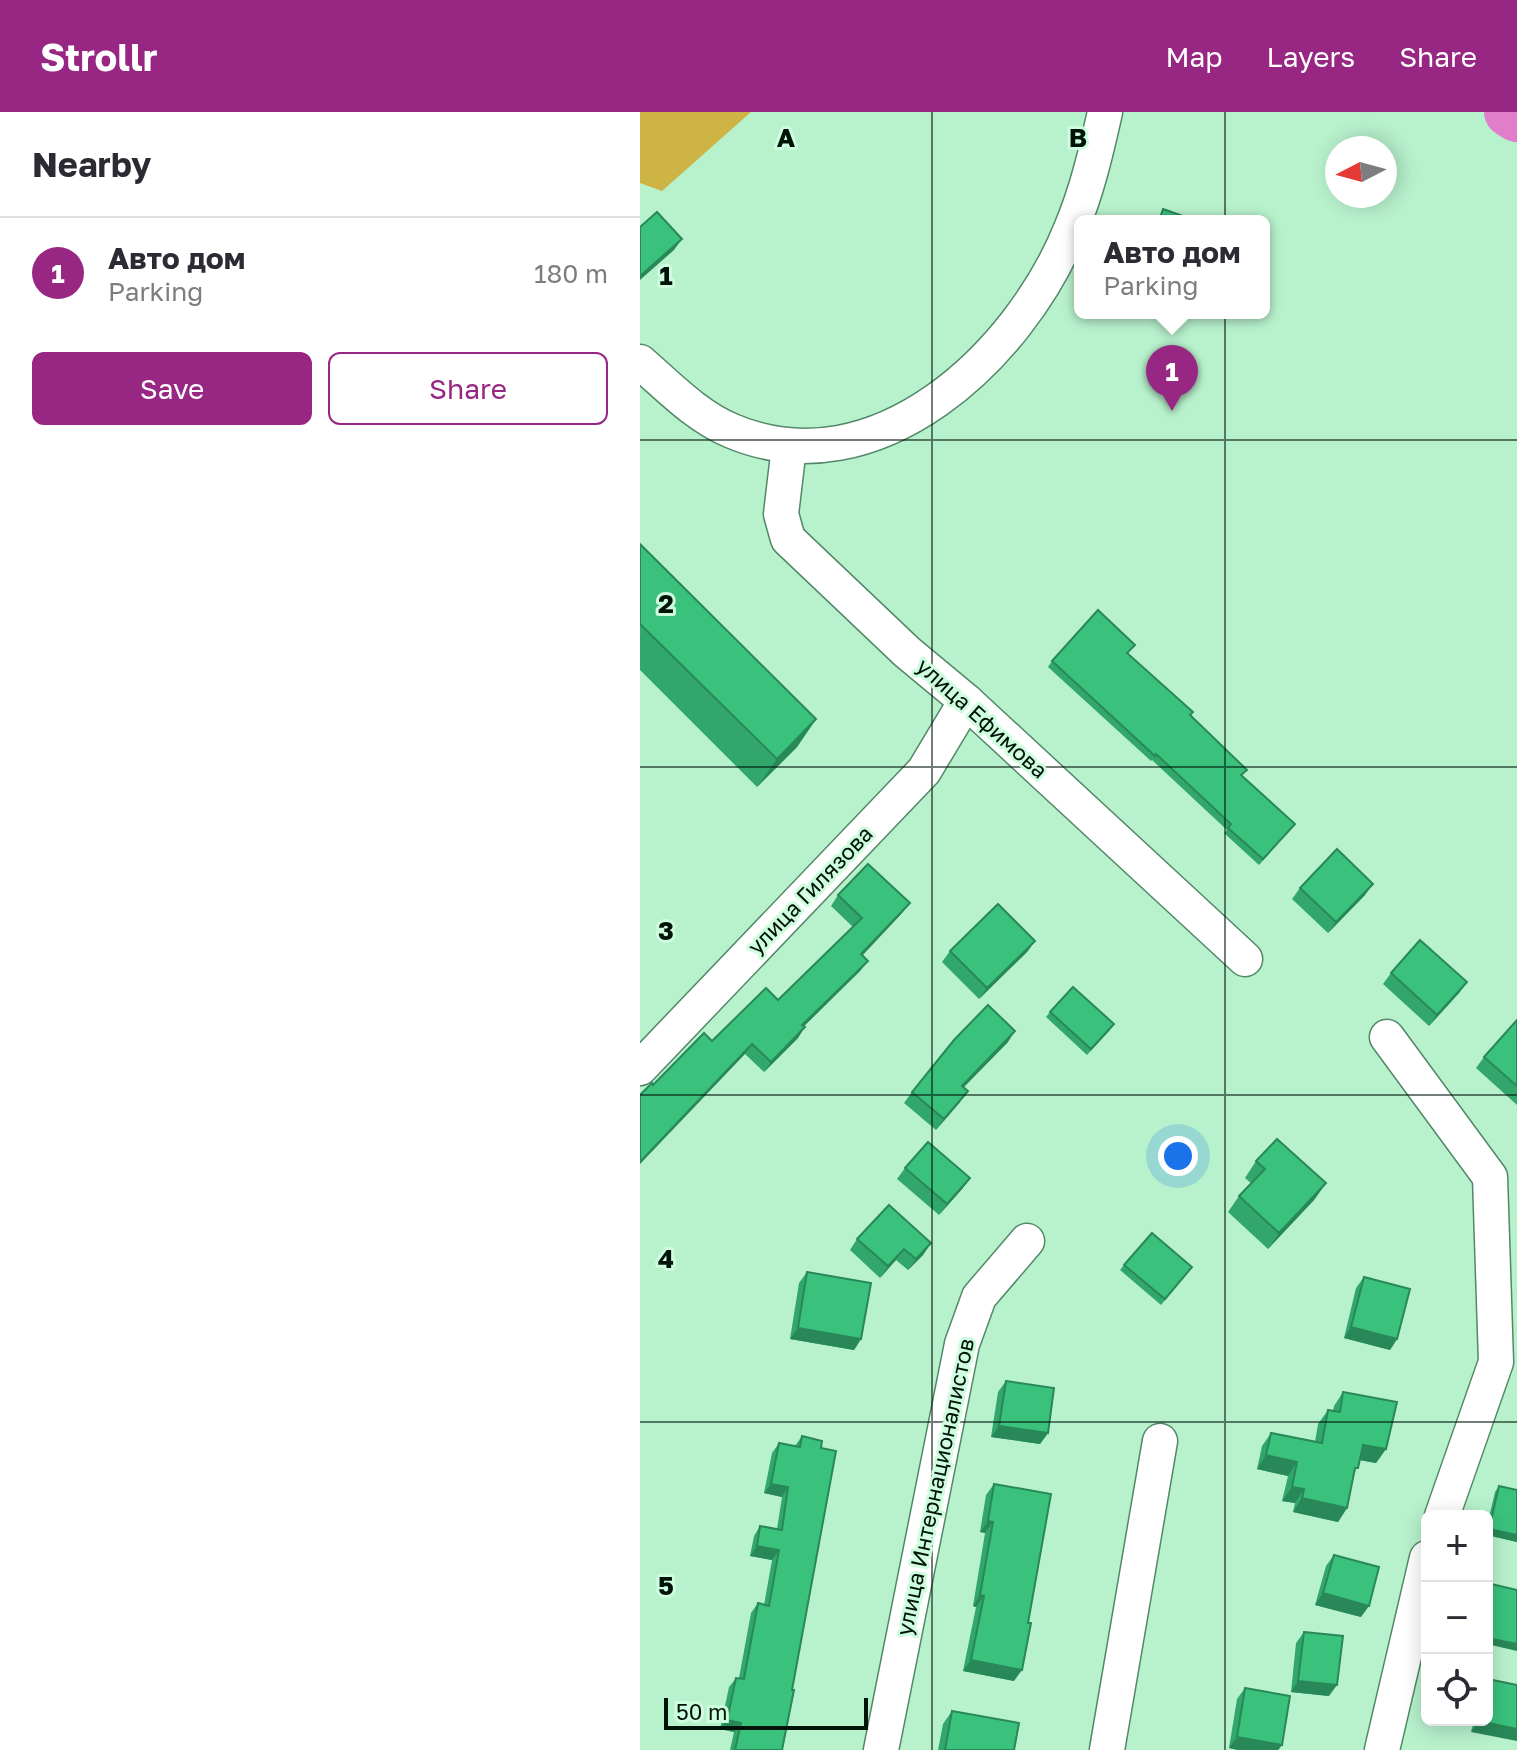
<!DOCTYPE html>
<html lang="en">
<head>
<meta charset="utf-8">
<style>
  body { margin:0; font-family:"Golos Text",sans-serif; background:#f7f7f7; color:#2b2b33 }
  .controls { position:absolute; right:24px; bottom:24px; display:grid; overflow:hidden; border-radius:12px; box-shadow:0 4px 20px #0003 }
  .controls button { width:72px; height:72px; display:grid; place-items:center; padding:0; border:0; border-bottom:2px solid #e1e1e2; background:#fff; color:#2b2b33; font:40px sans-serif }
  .compass { position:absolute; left:685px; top:24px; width:72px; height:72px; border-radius:50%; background:#fff; box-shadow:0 4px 20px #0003; rotate:264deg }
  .scale { position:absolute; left:24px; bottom:20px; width:204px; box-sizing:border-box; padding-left:8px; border:4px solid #001308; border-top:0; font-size:22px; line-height:28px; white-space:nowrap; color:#001308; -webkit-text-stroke:6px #cefcde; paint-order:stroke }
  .you { position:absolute; left:538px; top:1044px; width:28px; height:28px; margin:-20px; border:6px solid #fff; border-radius:50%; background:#1a73e8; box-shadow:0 0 0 12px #1a73e833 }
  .badge { display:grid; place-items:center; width:52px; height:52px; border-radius:50%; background:#982683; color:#fff; font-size:26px; font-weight:700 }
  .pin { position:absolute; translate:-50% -66px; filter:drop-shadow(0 2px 4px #0008) }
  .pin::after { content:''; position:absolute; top:42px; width:28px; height:24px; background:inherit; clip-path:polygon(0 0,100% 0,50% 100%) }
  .popup { position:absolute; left:434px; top:103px; width:196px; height:104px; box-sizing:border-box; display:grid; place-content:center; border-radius:12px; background:#fff; filter:drop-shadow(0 2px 6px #0005); font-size:26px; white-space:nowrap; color:#7c7c81 }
  .popup b { font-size:30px; color:#2b2b33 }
  .popup::after { content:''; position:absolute; left:50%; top:100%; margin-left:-16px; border:16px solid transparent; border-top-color:#fff }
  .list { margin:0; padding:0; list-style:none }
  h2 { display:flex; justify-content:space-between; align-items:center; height:104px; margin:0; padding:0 32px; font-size:34px }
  h2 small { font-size:26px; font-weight:400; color:#7c7c81 }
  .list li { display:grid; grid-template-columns:52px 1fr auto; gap:24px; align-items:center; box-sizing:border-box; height:112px; padding:0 32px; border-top:2px solid #e1e1e2 }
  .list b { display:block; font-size:30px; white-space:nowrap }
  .list p { margin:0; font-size:26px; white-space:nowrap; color:#7c7c81 }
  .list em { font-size:26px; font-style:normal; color:#7c7c81 }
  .actions { display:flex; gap:16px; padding:24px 32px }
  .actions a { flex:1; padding:18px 0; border:2px solid #982683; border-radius:12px; text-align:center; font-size:28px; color:#982683 }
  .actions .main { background:#982683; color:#fff }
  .icon { flex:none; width:44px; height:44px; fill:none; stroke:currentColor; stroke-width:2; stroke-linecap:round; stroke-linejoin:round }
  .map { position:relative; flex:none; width:877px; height:1638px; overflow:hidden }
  header { display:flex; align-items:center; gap:48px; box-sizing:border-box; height:112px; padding:0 40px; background:#982683; color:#fff }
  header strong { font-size:38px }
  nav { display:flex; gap:44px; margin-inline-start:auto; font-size:28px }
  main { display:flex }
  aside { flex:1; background:#fff }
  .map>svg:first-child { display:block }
  .green { fill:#cdb444 }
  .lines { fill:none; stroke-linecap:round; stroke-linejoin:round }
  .river { stroke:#e17eca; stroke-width:50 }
  .minor-casing { stroke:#528867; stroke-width:37 }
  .minor { stroke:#fff; stroke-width:34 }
  .wall { fill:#32a76c }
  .shaded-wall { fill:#298858 }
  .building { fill:#3ac27d; stroke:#298858; stroke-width:2 }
  .grid { fill:none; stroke:#001308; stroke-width:2; stroke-opacity:0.55 }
  .labels { text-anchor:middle; stroke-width:6; stroke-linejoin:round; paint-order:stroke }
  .street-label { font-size:22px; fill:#001308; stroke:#cefcde }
  .grid-label { font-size:26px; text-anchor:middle; font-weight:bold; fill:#001308; stroke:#cefcde; stroke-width:6; stroke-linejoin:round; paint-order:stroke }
</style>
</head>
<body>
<header>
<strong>Strollr</strong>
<nav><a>Map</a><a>Layers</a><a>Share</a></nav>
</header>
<main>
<aside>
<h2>Nearby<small></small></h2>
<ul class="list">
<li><span class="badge">1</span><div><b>Авто дом</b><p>Parking</p></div><em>180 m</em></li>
</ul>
<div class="actions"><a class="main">Save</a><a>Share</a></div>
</aside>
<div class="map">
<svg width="877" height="1638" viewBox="0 0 877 1638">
  <rect width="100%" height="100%" fill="#b8f2cd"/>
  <polygon class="green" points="0,0 111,0 22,79 0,71"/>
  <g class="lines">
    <polyline class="river" points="869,0 877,5"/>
    <g class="minor-casing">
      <g id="minor">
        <path d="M 0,250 C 29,275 56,304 92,319 C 237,380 380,243 431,117 C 447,79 456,40 465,0"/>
        <polyline points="149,335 141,402 148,427 267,540 326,589 605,847"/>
        <polyline points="747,925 850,1065 856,1250 802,1404"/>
        <polyline points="0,956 284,659 326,589"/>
        <polyline points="241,1638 322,1232 339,1185 387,1129"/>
        <polyline points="467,1638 520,1329"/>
        <polyline points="742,1638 787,1446"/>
      </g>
    </g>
    <use href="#minor" class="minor"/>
  </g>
  <g class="wall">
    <polygon points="0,432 176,607 157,635 117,675 0,558"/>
    <polygon points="488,542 550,603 602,664 655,712 619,753 584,721 587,718 512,648 511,649 408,555 412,549"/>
    <polygon points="660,776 725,783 688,821 652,787"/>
    <polygon points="198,783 262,801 222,844 228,849 220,859 164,914 158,926 124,960 105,942 13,973 72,929 138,888 213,815 191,794"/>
    <polygon points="395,829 387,840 339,887 302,850 310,839"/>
    <polygon points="751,861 827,870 819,881 789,914 743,872"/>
    <polygon points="410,900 470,918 447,943 406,905"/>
    <polygon points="877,908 877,993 836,956 844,945"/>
    <polygon points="368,930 324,975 320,990 296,1018 264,991 272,980"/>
    <polygon points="616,1049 686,1071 674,1088 628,1137 588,1100 599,1084 611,1071 605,1066"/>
    <polygon points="265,1056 330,1066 322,1077 299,1103 257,1067"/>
    <polygon points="217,1127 291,1131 283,1143 268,1158 256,1148 240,1166 210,1138"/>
    <polygon points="484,1153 552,1155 521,1193 480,1158"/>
    <polygon points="167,1160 221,1227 214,1238 150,1227 159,1171"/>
    <polygon points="724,1165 757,1227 750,1238 704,1226 716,1176"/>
    <polygon points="366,1269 408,1321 400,1332 351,1325 358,1280"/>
    <polygon points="703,1280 746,1337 736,1351 720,1348 714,1362 707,1396 698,1410 653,1400 655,1391 642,1389 648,1364 617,1357 622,1334 631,1321 675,1330 678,1312 688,1298 693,1299 694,1294"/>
    <polygon points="162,1324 142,1638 90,1638 94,1620 80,1617 89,1575 96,1566 99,1566 111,1501 118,1491 124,1493 132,1448 110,1444 114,1424 120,1414 137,1417 142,1385 124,1381 132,1341 139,1331 155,1334"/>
    <polygon points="354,1372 374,1569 323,1559 336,1495 333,1494 345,1421 340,1420 346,1383"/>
    <polygon points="859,1374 877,1378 877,1430 847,1423 847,1414 855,1380"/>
    <polygon points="694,1443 721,1505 675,1493 686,1454"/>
    <polygon points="664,1520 689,1584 651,1580 656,1531"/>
    <polygon points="605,1576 642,1633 638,1638 598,1638 589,1636 597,1587"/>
    <polygon points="312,1599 374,1638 298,1638 303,1612"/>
    <polygon points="834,1608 847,1608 831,1620"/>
  </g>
  <g class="shaded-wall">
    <polygon points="42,127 34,138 0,168 0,164"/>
    <polygon points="176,607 157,635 117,675 137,647"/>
    <polygon points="733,772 725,783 688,821 696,810"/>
    <polygon points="270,791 262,801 214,852 221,842"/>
    <polygon points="395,829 387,840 339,887 347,876"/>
    <polygon points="228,849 220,859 155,923 162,913"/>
    <polygon points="827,870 819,881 789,914 797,903"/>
    <polygon points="165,915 158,926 124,960 131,950"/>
    <polygon points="375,919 368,930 314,985 322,974"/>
    <polygon points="112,932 105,942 0,1052 0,1050"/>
    <polygon points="328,979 320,990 296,1018 304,1007"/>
    <polygon points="330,1066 322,1077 299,1103 307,1092"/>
    <polygon points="686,1071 674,1088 628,1137 639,1121"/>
    <polygon points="291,1131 283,1143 268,1158 276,1147"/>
    <polygon points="264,1137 256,1148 240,1166 248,1154"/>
    <polygon points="711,1215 757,1227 750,1238 704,1226"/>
    <polygon points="158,1216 221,1227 214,1238 150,1227"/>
    <polygon points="359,1314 408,1321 400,1332 351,1325"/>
    <polygon points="723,1333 746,1337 736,1351 713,1347"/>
    <polygon points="626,1343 657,1350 648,1364 617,1357"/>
    <polygon points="131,1372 148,1375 142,1385 124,1381"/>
    <polygon points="652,1375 664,1377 655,1391 642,1389"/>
    <polygon points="662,1386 707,1396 698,1410 653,1400"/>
    <polygon points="348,1409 353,1410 345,1421 340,1420"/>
    <polygon points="849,1417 877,1423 877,1430 847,1423 847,1420"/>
    <polygon points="117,1434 139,1438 132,1448 110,1444"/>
    <polygon points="683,1481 729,1494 721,1505 675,1493"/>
    <polygon points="340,1483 344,1484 336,1495 333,1494"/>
    <polygon points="847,1526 877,1532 877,1539 847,1532"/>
    <polygon points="331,1548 382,1558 374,1569 323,1559"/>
    <polygon points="658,1569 697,1573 689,1584 651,1580"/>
    <polygon points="87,1608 101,1611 94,1620 80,1617"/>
    <polygon points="839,1609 877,1617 877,1629 831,1620"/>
    <polygon points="597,1625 642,1633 638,1638 598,1638 589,1636"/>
  </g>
  <g class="building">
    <polygon points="523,97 557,109 519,109"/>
    <polygon points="17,100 42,127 0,164 0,115"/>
    <polygon points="0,432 176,607 137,647 0,512"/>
    <polygon points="458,498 495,533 487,541 553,600 550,603 607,658 601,663 655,712 623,747 588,716 591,712 516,642 515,644 412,549"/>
    <polygon points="697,737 733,772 696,810 660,776"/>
    <polygon points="228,752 270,791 221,842 228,849 162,913 165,915 131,950 112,932 0,1050 0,983 12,971 13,973 64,921 72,929 126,876 138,888 222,806 198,783"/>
    <polygon points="358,792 395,829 347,876 310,839"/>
    <polygon points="780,828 827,870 797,903 751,861"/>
    <polygon points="433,875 474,912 451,937 410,900"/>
    <polygon points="348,893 375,919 322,974 328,979 304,1007 272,980 314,928"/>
    <polygon points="877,908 877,974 844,945"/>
    <polygon points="637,1027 686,1071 639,1121 599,1084 625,1057 616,1049"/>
    <polygon points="288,1030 330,1066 307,1092 265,1056"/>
    <polygon points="249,1093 291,1131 276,1147 264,1137 248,1154 217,1127"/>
    <polygon points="512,1121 552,1155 525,1187 484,1153"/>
    <polygon points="167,1160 231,1171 221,1227 158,1216"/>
    <polygon points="724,1165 770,1177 757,1227 711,1215"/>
    <polygon points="366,1269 414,1276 408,1321 359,1314"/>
    <polygon points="703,1280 757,1290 746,1337 723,1333 718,1356 715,1356 707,1396 662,1386 664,1377 652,1375 657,1350 626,1343 631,1321 682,1331 688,1298 700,1300"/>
    <polygon points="162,1324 182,1329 181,1336 196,1339 152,1578 154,1578 142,1638 95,1638 101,1611 87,1608 96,1566 104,1567 118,1491 129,1494 139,1438 117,1434 120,1414 142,1418 148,1375 131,1372 139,1331 160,1335"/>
    <polygon points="354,1372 411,1382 388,1511 391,1511 382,1558 331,1548 344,1484 340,1483 353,1410 348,1409"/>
    <polygon points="859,1374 877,1378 877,1423 849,1417"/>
    <polygon points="694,1443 739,1455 729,1494 683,1481"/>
    <polygon points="847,1471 877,1478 877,1532 847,1526"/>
    <polygon points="664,1520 703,1524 697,1573 658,1569"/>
    <polygon points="848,1567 877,1573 877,1617 839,1609 847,1608"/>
    <polygon points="605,1576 650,1584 642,1633 597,1625"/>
    <polygon points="312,1599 379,1611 374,1638 305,1638"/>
  </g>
  <path class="grid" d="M 292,0 L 292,1638M 585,0 L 585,1638M 0,328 L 877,328M 0,655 L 877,655M 0,983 L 877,983M 0,1310 L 877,1310"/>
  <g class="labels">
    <g class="street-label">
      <text transform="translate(342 606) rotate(42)" y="8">улица Ефимова</text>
      <text transform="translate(170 778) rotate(-46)" y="8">улица Гилязова</text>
      <text transform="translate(295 1375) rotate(-78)" y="8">улица Интернационалистов</text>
    </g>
  </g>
  <g class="grid-label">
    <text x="146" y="35">A</text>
    <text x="438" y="35">B</text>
    <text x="26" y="173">1</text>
    <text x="26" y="501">2</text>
    <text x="26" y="828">3</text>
    <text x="26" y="1156">4</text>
    <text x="26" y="1483">5</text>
  </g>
</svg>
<div class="controls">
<button>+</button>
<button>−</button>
<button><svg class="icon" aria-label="locate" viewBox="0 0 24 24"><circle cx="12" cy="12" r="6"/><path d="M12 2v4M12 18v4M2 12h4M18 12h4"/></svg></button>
</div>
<svg class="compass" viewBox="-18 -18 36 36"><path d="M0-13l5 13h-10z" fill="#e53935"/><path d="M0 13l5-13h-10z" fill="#7c7c81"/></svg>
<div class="scale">50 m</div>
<div class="you"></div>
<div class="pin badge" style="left:532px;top:299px">1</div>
<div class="popup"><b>Авто дом</b>Parking</div>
</div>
</main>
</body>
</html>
